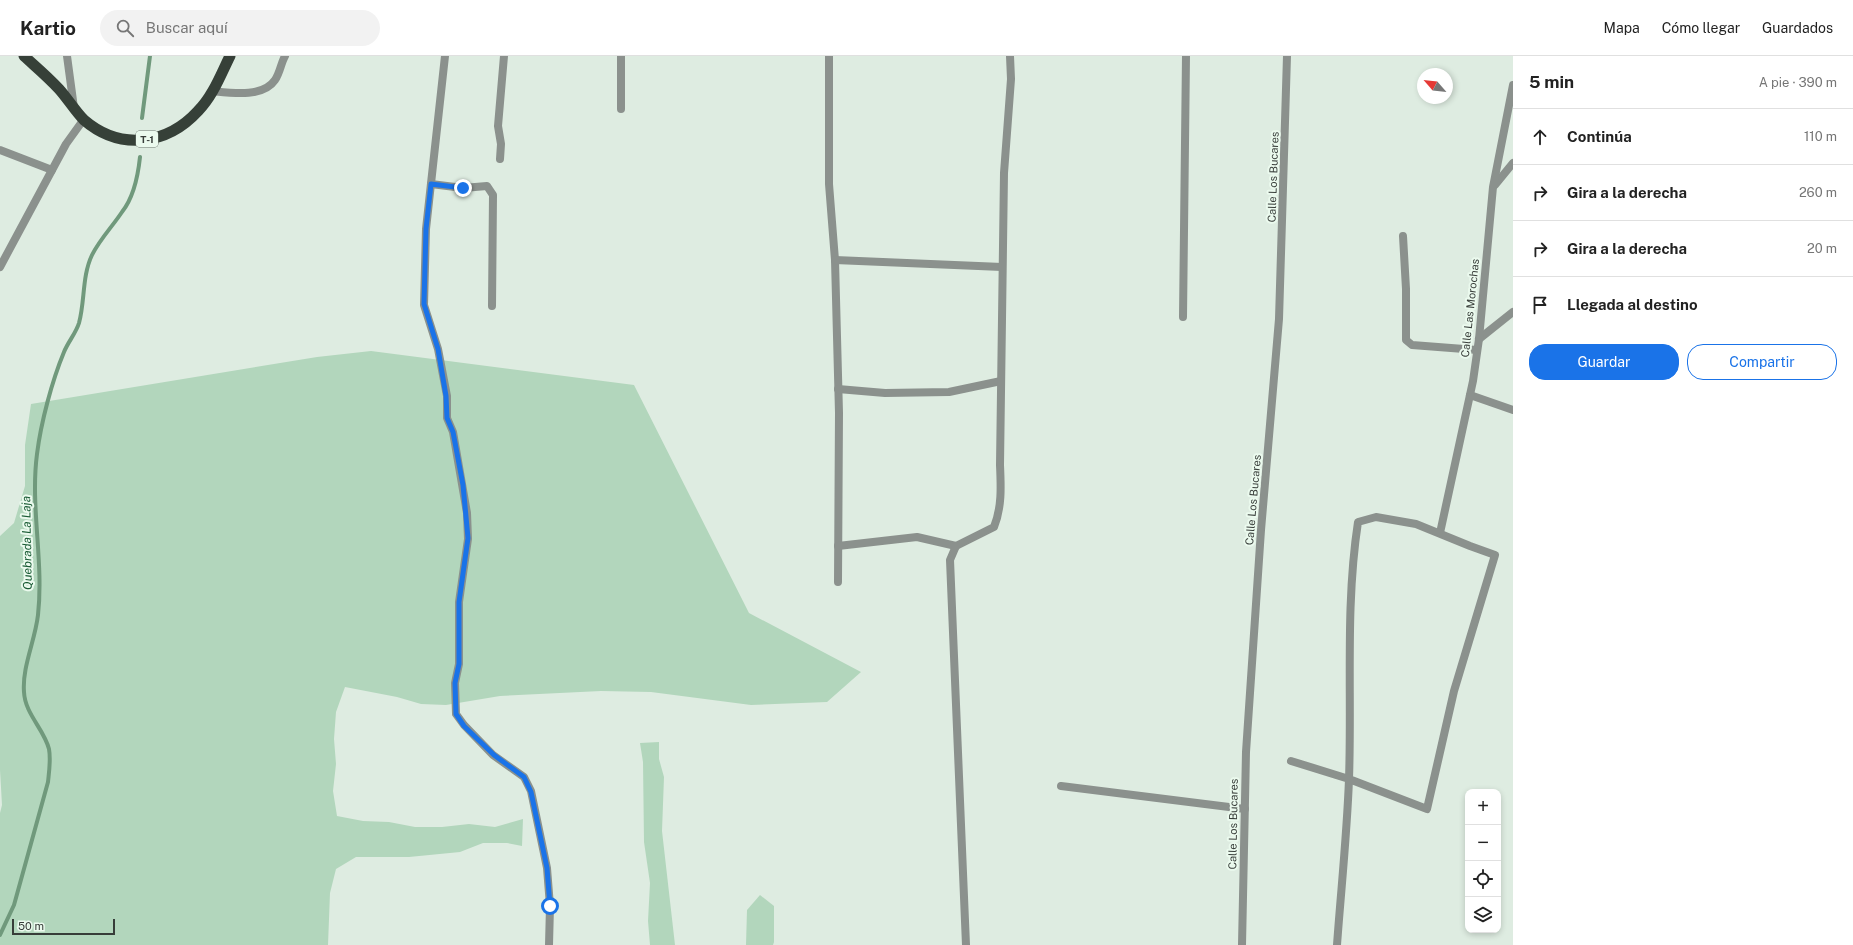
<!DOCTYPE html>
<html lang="es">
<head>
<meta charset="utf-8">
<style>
  body { margin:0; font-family:"Public Sans",sans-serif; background:#f2f2f2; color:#222 }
  .controls { position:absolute; right:12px; bottom:12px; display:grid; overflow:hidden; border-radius:8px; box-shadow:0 2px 6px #0003 }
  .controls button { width:36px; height:36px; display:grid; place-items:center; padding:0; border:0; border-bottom:1px solid #e0e0e0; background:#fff; color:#222; font:20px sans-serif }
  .compass { position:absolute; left:1417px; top:12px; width:36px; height:36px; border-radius:50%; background:#fff; box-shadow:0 2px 6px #0003; rotate:298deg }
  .scale { position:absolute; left:12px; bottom:10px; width:103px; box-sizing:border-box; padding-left:4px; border:2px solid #373d39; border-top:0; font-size:11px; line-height:14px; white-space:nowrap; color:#373d39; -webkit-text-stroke:3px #ebfaee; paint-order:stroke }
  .stop { position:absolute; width:12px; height:12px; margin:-9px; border:3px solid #1a73e8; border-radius:50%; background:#fff }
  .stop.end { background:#1a73e8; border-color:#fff; box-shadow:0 1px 4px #0008 }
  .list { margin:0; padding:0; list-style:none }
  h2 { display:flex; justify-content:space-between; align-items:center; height:52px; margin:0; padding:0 16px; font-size:17px }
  h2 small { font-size:13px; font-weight:400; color:#767676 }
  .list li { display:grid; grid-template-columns:26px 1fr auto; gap:12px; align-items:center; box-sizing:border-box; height:56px; padding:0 16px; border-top:1px solid #e0e0e0 }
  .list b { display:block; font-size:15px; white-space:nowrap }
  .list em { font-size:13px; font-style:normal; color:#767676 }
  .actions { display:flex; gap:8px; padding:12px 16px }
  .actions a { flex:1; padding:9px 0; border:1px solid #1a73e8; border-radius:16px; text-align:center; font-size:14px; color:#1a73e8 }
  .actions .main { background:#1a73e8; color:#fff }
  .icon { flex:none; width:22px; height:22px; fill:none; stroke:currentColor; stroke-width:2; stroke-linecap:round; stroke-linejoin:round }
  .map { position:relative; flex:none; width:1513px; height:889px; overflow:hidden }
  header { display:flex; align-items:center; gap:24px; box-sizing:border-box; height:56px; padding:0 20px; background:#fff; border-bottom:1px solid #e0e0e0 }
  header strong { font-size:19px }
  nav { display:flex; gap:22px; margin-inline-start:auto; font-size:14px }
  .search { width:280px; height:36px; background:#f2f2f2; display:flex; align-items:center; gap:10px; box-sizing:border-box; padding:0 14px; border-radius:22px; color:#767676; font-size:15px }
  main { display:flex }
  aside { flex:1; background:#fff }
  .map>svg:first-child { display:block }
  .green { fill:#b2d6bc }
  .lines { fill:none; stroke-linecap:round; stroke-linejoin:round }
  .stream { stroke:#70997c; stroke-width:4 }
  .minor { stroke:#8b918d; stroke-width:8 }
  .trunk { stroke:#364038; stroke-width:11 }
  .route { stroke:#1a73e8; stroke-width:5 }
  .labels { text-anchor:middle; stroke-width:4; stroke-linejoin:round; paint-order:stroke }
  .shield { fill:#ebfaee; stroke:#6d766f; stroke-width:1 }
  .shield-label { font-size:10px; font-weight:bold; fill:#373d39 }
  .street-label { font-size:11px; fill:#373d39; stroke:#ebfaee }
  .water-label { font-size:12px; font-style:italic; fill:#195b34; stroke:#ebfaee }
</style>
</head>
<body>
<header>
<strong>Kartio</strong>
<div class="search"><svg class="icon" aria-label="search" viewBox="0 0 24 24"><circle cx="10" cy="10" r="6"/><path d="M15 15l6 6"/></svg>Buscar aquí</div>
<nav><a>Mapa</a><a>Cómo llegar</a><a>Guardados</a></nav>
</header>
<main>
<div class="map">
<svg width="1513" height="889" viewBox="0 0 1513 889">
  <rect width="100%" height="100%" fill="#deece1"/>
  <g class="green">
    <polygon points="371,295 634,329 749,557 861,616 827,646 751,649 651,636 601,635 500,640 446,649 421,648 397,641 345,631 336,656 334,683 336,708 333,735 337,760 363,765 389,766 415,771 442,771 469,768 495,771 523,763 522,790 507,787 483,787 460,796 409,801 356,801 336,813 330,837 328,889 0,889 0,757 2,749 0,714 0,480 14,467 25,430 25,389 31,348 317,301"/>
    <polygon points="659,686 659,703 664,721 662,775 675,889 650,889 648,865 650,827 644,786 643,706 640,687"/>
    <polygon points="760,839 774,850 774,886 773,889 746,889 747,854"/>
  </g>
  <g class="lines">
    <g class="stream">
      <polyline points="142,62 150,0"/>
      <path d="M 0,879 L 14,849 L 48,726 C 49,716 51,704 49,693 C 44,673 25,658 24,636 C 22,611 35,585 38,559 C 44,505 30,451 37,398 C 41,366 52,325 64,296 C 68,286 76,277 79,267 C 85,245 82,220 92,199 C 100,183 112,171 122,156 C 134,141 138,120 140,101"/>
    </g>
    <g class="minor">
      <polyline points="67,0 74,52"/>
      <polyline points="445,0 426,173 424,249 438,293 447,340 447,362 453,376 467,457 468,483 459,546 459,608 455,627 456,658 464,669 493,699 524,721 531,735 547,812 550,850 549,889"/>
      <polyline points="829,0 829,128 835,204 839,357 838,526"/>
      <path d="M 212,35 C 231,37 263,42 275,24 C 280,17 281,7 285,0"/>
      <polyline points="621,53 621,0"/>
      <polyline points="0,94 52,114"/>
      <polyline points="500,103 501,88 498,70 504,0"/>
      <polyline points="431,128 463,132 487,130 493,139 492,250"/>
      <polyline points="1495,129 1513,107"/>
      <polyline points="1403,180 1406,233 1406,284 1412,289 1477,294"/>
      <polyline points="835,204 1002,211"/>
      <polyline points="0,211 66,88 84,63"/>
      <polyline points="1183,261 1186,0"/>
      <polyline points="1479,283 1513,256"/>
      <polyline points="838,333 885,337 949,336 1001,325"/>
      <polyline points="1470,339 1513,354"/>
      <polyline points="1440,477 1473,325 1479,283 1493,131 1513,29"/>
      <polyline points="838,490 917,481 956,490"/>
      <path d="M 1291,705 L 1349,723 L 1427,753 L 1454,635 L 1495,499 L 1470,490 L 1416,468 L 1376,461 L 1358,466 C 1345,551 1352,637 1349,723 C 1347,778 1341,834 1337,889"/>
      <polyline points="1061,730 1245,753"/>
      <path d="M 966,889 L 950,504 L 956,490 L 994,471 C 1002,451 1001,431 1000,409 L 1004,117 L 1011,23 L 1010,0"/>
      <polyline points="1242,889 1246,696 1261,474 1279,263 1287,0"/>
    </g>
    <path class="trunk" d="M 24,0 C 36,11 48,21 59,33 C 68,43 75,55 84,64 C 120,95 167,89 198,55 C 213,40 221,18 230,0"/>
  </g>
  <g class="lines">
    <polyline class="route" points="463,132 431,128 426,173 424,248 438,293 446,340 447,362 453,376 463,429 468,482 459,546 459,608 455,627 456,658 464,670 494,699 524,721 531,736 547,812 550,850"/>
  </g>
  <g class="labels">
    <rect class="shield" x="136" y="75" width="22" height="16" rx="3"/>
    <g class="shield-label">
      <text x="147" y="87">T-1</text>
    </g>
    <g class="street-label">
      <text transform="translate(1273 121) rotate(-88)" y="4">Calle Los Bucares</text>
      <text transform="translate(1470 252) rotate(-84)" y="4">Calle Las Morochas</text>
      <text transform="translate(1253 444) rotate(-85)" y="4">Calle Los Bucares</text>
      <text transform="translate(1233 768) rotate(-89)" y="4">Calle Los Bucares</text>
    </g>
    <g class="water-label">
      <text transform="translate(27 487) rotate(-91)" y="4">Quebrada La Laja</text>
    </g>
  </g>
</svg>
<div class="controls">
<button>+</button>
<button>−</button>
<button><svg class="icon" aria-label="locate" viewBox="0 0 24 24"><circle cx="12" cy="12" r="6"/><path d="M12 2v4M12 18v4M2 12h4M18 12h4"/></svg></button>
<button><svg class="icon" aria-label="layers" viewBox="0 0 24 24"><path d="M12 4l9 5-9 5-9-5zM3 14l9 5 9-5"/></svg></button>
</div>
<svg class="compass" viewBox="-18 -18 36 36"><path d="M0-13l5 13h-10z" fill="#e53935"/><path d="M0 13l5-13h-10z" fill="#767676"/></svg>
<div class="scale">50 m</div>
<div class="stop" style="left:550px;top:850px"></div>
<div class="stop end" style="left:463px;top:132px"></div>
</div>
<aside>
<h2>5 min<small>A pie · 390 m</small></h2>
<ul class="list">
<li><svg class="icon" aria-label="ahead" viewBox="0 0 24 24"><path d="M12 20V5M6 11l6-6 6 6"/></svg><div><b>Continúa</b></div><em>110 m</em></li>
<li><svg class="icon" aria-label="right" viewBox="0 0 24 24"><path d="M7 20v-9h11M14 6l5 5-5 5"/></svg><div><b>Gira a la derecha</b></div><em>260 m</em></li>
<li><svg class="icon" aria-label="right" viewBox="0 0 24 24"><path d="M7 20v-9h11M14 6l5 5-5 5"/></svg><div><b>Gira a la derecha</b></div><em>20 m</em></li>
<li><svg class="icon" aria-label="arrive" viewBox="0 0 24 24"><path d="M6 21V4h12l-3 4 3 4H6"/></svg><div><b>Llegada al destino</b></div></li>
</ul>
<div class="actions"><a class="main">Guardar</a><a>Compartir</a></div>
</aside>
</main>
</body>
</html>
